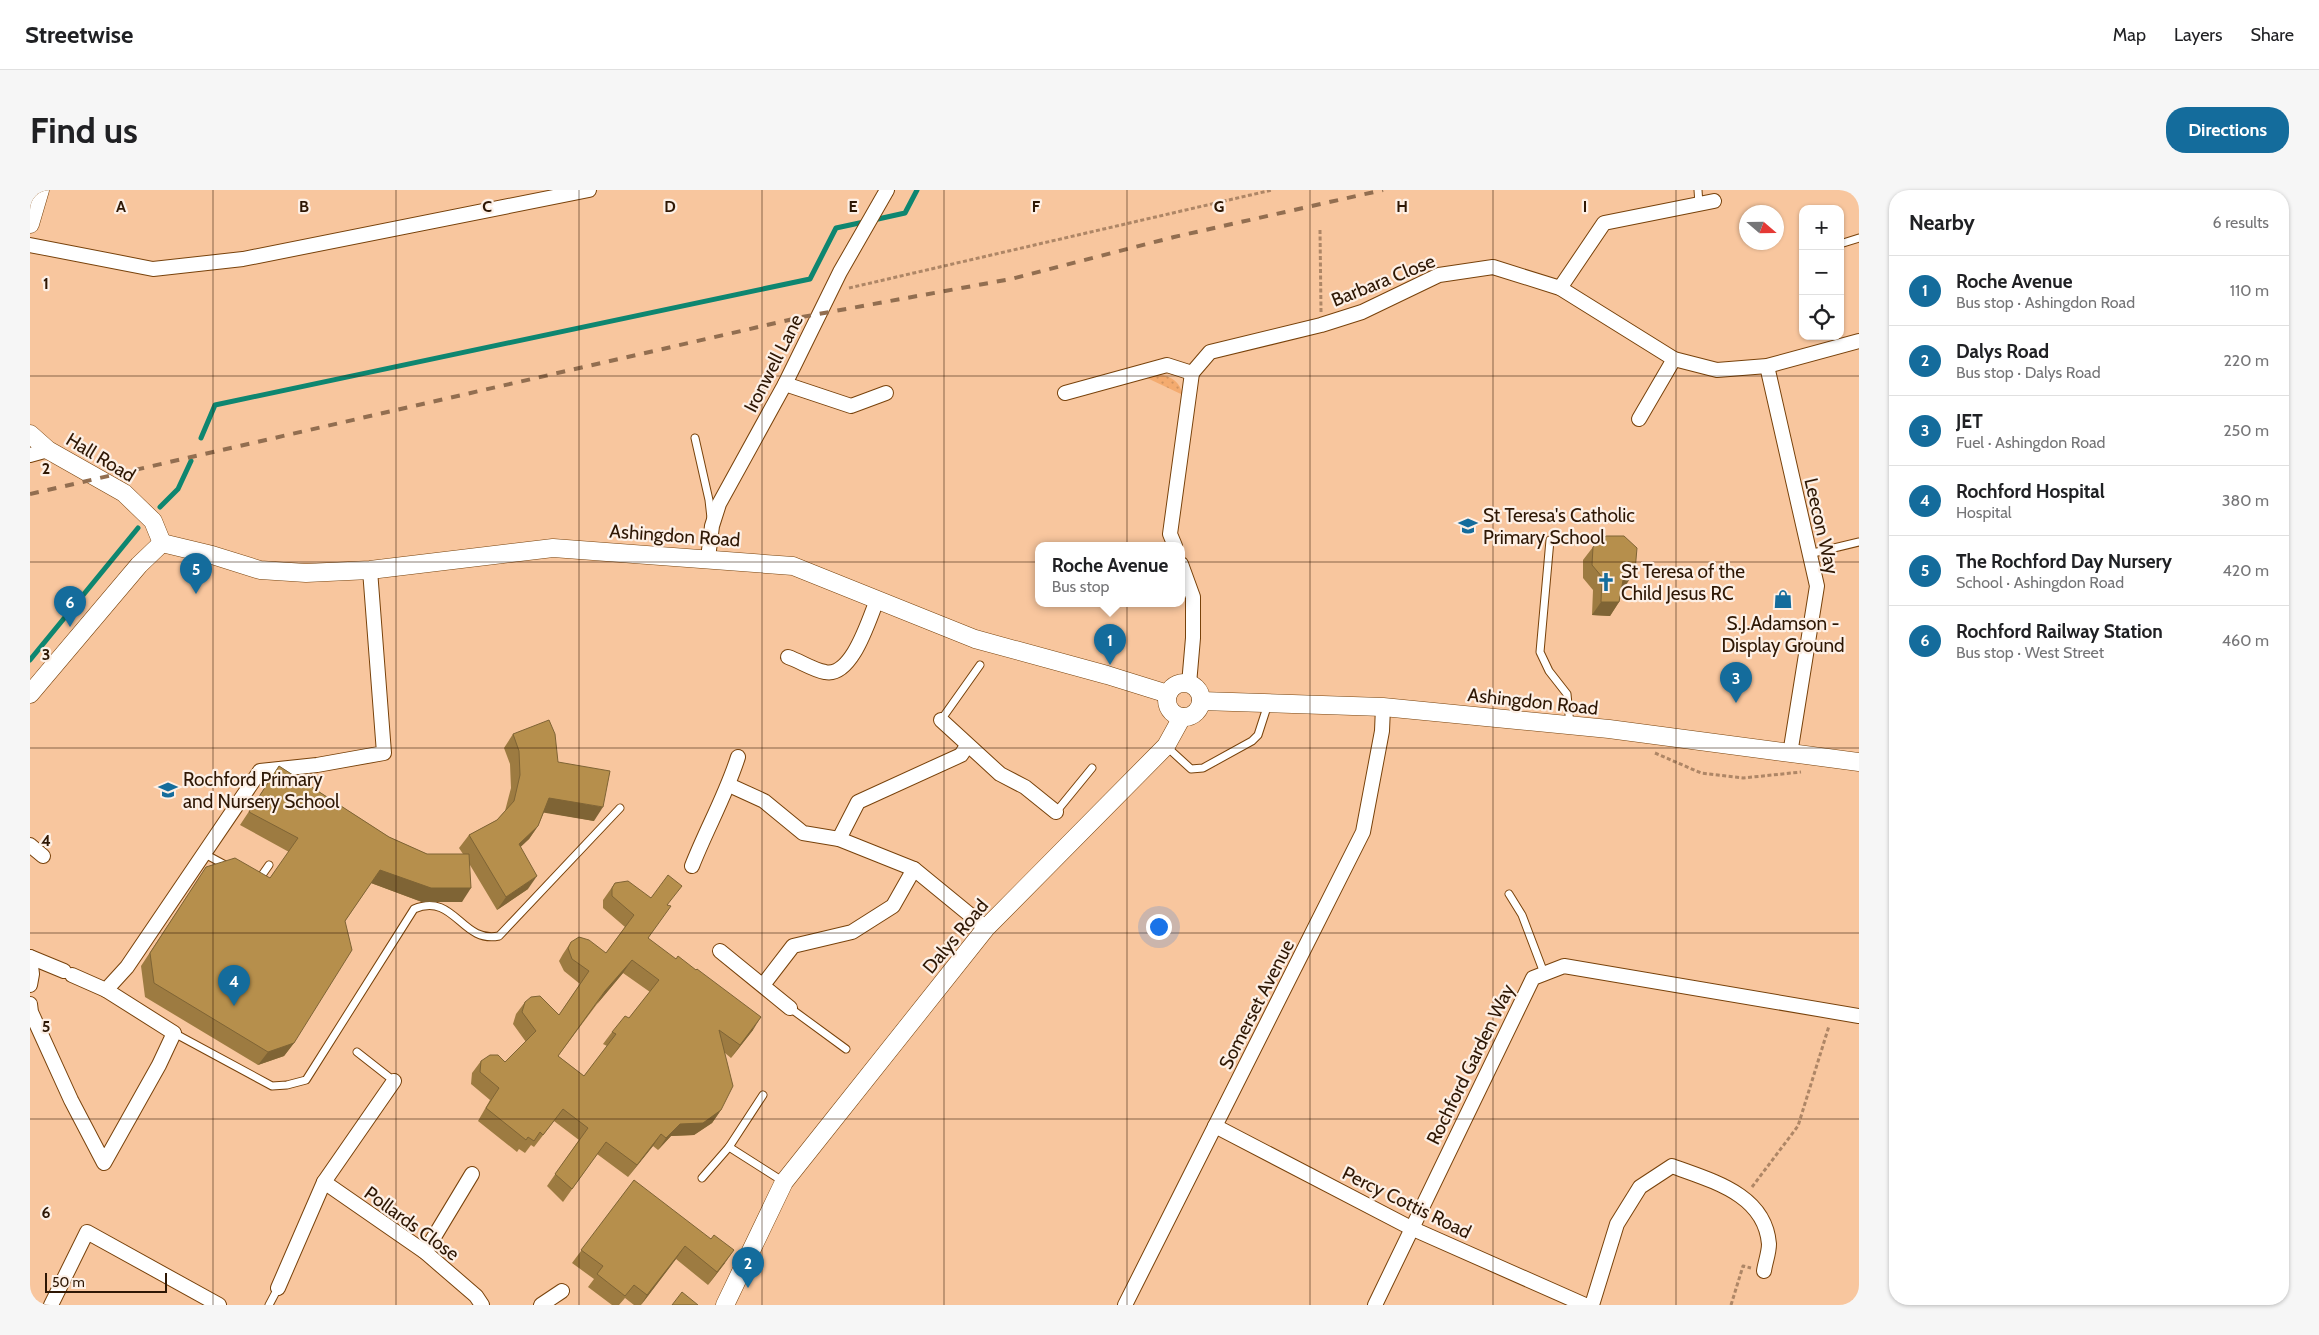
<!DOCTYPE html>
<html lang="en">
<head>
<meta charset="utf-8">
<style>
  body { margin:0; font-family:Cabin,sans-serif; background:#f6f6f6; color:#202124 }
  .controls { position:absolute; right:15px; top:15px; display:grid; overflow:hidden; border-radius:10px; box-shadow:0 1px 4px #0004 }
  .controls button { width:45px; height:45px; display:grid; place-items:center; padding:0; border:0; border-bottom:1px solid #e0e0e0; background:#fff; color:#202124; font:25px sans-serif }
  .compass { position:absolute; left:1709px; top:15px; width:45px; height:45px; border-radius:50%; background:#fff; box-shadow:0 1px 4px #0004; rotate:110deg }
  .scale { position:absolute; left:15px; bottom:12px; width:122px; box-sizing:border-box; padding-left:5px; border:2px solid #2e1704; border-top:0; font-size:14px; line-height:18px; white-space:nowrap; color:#2e1704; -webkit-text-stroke:4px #fdf0e6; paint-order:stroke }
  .you { position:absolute; left:1128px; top:736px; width:18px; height:18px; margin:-12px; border:4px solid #fff; border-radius:50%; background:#1a73e8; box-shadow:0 0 0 8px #1a73e833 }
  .badge { display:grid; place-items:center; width:32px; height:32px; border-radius:50%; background:#146c9c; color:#fff; font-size:16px; font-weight:700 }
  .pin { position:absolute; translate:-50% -41px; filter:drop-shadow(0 1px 2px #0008) }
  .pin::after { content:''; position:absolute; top:26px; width:18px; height:15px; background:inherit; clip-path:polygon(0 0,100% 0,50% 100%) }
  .popup { position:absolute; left:1005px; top:352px; width:150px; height:65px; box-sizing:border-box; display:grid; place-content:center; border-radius:10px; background:#fff; filter:drop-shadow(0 1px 4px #0005); font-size:16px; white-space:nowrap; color:#757577 }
  .popup b { font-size:19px; color:#202124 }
  .popup::after { content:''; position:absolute; left:50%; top:100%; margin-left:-10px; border:10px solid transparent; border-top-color:#fff }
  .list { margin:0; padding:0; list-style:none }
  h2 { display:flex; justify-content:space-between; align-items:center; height:65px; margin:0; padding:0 20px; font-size:21px }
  h2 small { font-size:16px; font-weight:400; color:#757577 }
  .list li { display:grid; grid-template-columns:32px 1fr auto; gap:15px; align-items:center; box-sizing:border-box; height:70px; padding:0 20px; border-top:1px solid #e0e0e0 }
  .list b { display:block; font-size:19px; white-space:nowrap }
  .list p { margin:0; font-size:16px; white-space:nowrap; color:#757577 }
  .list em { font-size:16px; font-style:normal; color:#757577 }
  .icon { flex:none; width:28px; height:28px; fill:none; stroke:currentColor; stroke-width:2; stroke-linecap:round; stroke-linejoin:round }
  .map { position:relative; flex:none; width:1829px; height:1115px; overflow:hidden; border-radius:20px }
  header { display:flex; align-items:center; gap:30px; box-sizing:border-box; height:70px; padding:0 25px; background:#fff; border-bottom:1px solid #e0e0e0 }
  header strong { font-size:24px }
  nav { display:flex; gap:28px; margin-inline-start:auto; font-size:18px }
  .intro { display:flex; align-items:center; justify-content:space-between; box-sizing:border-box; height:120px; padding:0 30px }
  h1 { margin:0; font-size:35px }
  .button { padding:12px 22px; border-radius:20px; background:#146c9c; color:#fff; font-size:18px; font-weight:700 }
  main { display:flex; gap:30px; padding:0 30px }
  aside { flex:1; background:#fff; border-radius:20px; box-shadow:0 1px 4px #0004 }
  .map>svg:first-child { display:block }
  .grass { fill:url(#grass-dots) }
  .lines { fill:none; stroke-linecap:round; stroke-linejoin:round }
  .stream { stroke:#0e8670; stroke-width:5 }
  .service-casing { stroke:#78420b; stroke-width:9 }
  .minor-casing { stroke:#78420b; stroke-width:16 }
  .tertiary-casing { stroke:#78420b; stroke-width:19 }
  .path { stroke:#ae8666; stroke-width:3; stroke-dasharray:4 2.5; stroke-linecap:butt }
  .service { stroke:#fff; stroke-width:7 }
  .minor { stroke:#fff; stroke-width:14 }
  .tertiary { stroke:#fff; stroke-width:18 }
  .rail { stroke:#926e50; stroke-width:4; stroke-dasharray:9 9; stroke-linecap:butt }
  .wall { fill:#9d7b41; fill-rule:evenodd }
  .shaded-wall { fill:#7f6435 }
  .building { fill:#b68f4c; stroke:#7f6435; fill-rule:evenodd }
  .grid { fill:none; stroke:#2e1704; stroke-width:1; stroke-opacity:0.55 }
  .labels { text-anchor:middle; stroke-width:4.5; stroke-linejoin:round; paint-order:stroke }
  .street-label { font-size:19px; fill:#2e1704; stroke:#fdf0e6 }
  .poi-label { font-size:19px; fill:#2e1704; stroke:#fdf0e6; text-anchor:start }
  .grid-label { font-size:16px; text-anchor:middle; font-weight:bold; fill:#2e1704; stroke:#fdf0e6; stroke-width:4.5; stroke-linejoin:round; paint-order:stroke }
</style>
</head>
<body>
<header>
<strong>Streetwise</strong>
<nav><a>Map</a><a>Layers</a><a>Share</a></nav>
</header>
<div class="intro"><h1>Find us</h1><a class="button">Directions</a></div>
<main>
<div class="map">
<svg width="1829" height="1115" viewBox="0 0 1829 1115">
  <defs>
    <pattern id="grass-dots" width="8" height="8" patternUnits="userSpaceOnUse" patternTransform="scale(1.25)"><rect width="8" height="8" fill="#f4ab6f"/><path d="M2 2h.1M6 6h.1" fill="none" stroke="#d2925e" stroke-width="1.8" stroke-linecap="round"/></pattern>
  </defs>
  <rect width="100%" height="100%" fill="#f8c69e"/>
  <path class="grass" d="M 1128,185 C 1141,185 1150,192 1153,205 L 1117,188 Z"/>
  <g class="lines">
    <g class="stream">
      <polyline points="848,29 875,23 887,0"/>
      <polyline points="171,248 185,215 780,89 806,38 834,32"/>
      <polyline points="130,317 148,299 161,271"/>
      <polyline points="0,470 108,338"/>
    </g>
    <g class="service-casing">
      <g id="service">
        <polyline points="1668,0 1669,14"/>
        <polyline points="1810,54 1829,48"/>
        <polyline points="665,248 679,310 681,328"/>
        <polyline points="1520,350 1510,462 1519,481 1537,504 1540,535"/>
        <polyline points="1779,364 1829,352"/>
        <polyline points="911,530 950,475"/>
        <polyline points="1137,557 1161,579 1173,578 1222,551 1228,545 1238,514"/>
        <polyline points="1026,622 1062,578"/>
        <polyline points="173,663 199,677"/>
        <polyline points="226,688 230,688 239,675"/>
        <polyline points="1479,704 1492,725 1514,783"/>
        <polyline points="760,818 816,859"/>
        <path d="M 144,843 L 242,896 L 257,895 L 276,890 L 384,719 C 425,702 431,754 469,746 L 590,618"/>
        <polyline points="327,862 364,891"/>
        <polyline points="699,957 754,992"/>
        <polyline points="672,988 699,957 733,905"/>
        <polyline points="239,1115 248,1098"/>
      </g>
    </g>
    <g class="minor-casing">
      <g id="minor">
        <polyline points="0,55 123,79 213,69 559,0"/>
        <polyline points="1530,98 1574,33 1684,11"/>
        <polyline points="1737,176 1787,396 1760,564"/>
        <polyline points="755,194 821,216 856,203"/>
        <polyline points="1035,203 1137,175 1162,183 1180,162 1291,135 1332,122 1409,85 1463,77 1530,98 1644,169 1687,180 1737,176 1829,151"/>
        <polyline points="1609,229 1644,169"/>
        <polyline points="0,265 18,260"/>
        <polyline points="1145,356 1140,344 1162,183"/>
        <polyline points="678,368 682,336 689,314 755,194 810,82 857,0"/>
        <polyline points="1151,374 1163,407 1163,448 1159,494"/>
        <path d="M 758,467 C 770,471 783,480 795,482 C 822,488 839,429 847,410"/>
        <polyline points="911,530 970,584 995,597 1026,622"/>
        <polyline points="699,595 734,611 773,643 809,649 884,679 956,738"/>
        <polyline points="809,649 828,612 931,565 937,556"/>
        <polyline points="0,655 13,666"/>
        <path d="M 662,676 C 676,640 696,605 708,567"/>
        <polyline points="690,761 760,818"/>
        <polyline points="0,767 34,781"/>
        <polyline points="0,767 2,784 0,795"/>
        <polyline points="42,785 76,800 97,777 230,581 287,575 354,563 340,380"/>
        <polyline points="733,795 763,756 822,742 863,716 884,679"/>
        <polyline points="0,814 1,822 41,910 74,973 129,875 144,843 76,800"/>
        <polyline points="1185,936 1381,1038 1555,1115"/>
        <polyline points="294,992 395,1062 446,1106 452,1115"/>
        <polyline points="395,1062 442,984"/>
        <polyline points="248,1098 294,992 364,891"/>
        <polyline points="21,1115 57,1042 189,1115"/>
        <polyline points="511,1115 532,1101"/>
        <polyline points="1095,1115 1333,642 1352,541 1353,517"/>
        <polyline points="1345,1115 1503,788 1534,776 1829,826"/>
        <path d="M 1562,1115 L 1587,1034 L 1610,997 L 1642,976 C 1682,991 1735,1004 1739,1054 C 1739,1063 1735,1073 1734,1081"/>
      </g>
    </g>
    <g class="tertiary-casing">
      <g id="tertiary">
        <polyline points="0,34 10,0"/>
        <polyline points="0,244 18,260 94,303 123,331 132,353"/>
        <polyline points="132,353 182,365 230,380 276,383 340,380 523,358 763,376 945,449 1077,485 1138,504"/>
        <circle cx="1154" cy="510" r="17"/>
        <polyline points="0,504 109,375 132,353"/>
        <polyline points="1171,511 1353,517 1579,539 1829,572"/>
        <polyline points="695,1115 754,992 956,738 1136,556 1152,527"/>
      </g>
    </g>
    <g class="path">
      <polyline points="1290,40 1291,122"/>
      <polyline points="819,98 1242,0"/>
      <polyline points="1625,563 1671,583 1713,588 1771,582"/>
      <polyline points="1722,997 1768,936 1799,836"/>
      <polyline points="1701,1115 1713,1076 1721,1078"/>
    </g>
    <use href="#service" class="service"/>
    <use href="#minor" class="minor"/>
    <use href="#tertiary" class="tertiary"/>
    <polyline class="rail" points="0,304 772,127 981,89 1144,47 1353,0"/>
  </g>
  <g class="wall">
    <polygon points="1563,357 1596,395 1592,398 1589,412 1580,426 1562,425 1563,400 1553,388 1553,370"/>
    <polygon points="483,544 528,572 564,631 514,622 508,636 499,649 490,657 498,699 467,720 440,675 432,712 392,712 341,693 315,731 264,853 254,866 228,875 115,807 111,776 176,677 240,688 259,662 210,635 249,576 359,647 397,664 433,664 429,658 439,645 467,630 475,621 481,598 480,574 474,558"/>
    <path d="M 585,693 L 638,715 L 618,748 L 723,840 L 701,868 L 695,863 L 691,920 L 682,933 L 664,945 L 641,946 L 628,960 L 623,956 L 598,987 L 567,964 L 533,1012 L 517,996 L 549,950 L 524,931 L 504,957 L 501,955 L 495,963 L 489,959 L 487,962 L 448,931 L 460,910 L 441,894 L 442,883 L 451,871 L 475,872 L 496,852 L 483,834 L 486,824 L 495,812 L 529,825 L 550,794 L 534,781 L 529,771 L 533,764 L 541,752 L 576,763 L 595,737 L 573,718 L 573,710 ZM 593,783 L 620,802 L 599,828 L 582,842 L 573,854 L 577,856 L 554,886 L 528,866 L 567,814 Z"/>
    <polygon points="604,990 695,1073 678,1095 646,1069 611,1115 604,1115 595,1108 589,1115 582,1115 558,1097 564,1089 542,1073"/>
  </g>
  <g class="shaded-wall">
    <polygon points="1605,381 1596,395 1584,403 1593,390"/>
    <polygon points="1571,412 1589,412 1580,426 1562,425"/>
    <polygon points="519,608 573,617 564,631 510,622"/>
    <polygon points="508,636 499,649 479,668 489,654"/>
    <polygon points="350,680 441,698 432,712 392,712 341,693"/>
    <polygon points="507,686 498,699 467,720 476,707"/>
    <polygon points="602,770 593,783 567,814 575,801"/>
    <polygon points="731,827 723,840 701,868 710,855"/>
    <polygon points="264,853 254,866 228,875 238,862"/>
    <polygon points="691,920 682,933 664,945 641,946 628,960 636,948 650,934"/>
    <polygon points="631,944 623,956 598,987 607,975"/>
    <polygon points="655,1056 646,1069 611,1115 617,1105"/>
    <polygon points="704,1060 695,1073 678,1095 687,1082"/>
  </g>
  <g class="building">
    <polygon points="1576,346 1594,346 1607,358 1605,381 1593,390 1589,412 1571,412 1572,387 1562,375 1563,357"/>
    <polygon points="519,530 525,544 528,572 580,581 573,617 519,608 508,636 489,654 507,686 476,707 439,645 467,630 484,611 490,585 489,561 483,544"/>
    <polygon points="249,576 359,647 397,664 439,664 441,698 401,698 350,680 315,731 322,760 264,853 238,862 124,793 120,763 176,677 205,668 240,688 268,648 219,622"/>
    <path d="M 638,685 L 652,696 L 637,715 L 641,716 L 618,748 L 646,769 L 648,766 L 666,780 L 667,779 L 731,827 L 710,855 L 689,840 L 703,896 L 691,920 L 673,933 L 650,934 L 636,948 L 631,944 L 607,975 L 576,952 L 542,999 L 525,984 L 558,938 L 533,919 L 513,945 L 510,942 L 504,951 L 498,947 L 496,950 L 456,918 L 469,898 L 450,882 L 451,871 L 460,865 L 468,865 L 475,872 L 506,841 L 492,822 L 495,812 L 501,807 L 510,806 L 529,825 L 559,781 L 542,769 L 538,758 L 541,752 L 549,747 L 559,750 L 576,763 L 604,725 L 582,706 L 582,698 L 585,693 L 598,691 L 621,708 ZM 602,770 L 629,790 L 599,828 L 595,826 L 582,842 L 586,844 L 554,886 L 528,866 L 575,801 Z"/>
    <polygon points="604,990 681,1049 684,1045 704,1060 687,1082 655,1056 617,1105 604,1095 595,1106 567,1084 573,1076 551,1060"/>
    <polygon points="652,1102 668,1115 642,1115"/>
  </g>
  <path class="grid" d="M 183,0 L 183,1115M 366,0 L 366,1115M 549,0 L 549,1115M 732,0 L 732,1115M 914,0 L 914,1115M 1097,0 L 1097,1115M 1280,0 L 1280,1115M 1463,0 L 1463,1115M 1646,0 L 1646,1115M 0,186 L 1829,186M 0,372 L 1829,372M 0,558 L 1829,558M 0,743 L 1829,743M 0,929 L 1829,929"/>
  <defs>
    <g id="school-bare" transform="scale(1.5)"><path d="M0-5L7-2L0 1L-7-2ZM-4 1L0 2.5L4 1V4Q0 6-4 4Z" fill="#146c9c" stroke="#fdf0e6" stroke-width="2.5" paint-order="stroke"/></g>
    <g id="church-bare" transform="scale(1.5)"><path d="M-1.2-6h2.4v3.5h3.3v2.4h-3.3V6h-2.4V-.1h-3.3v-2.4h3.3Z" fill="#146c9c" stroke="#fdf0e6" stroke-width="2.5" paint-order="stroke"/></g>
    <g id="shop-bare" transform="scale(1.5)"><path d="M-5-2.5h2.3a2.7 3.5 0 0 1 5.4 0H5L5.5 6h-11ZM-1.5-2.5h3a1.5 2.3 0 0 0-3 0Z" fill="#146c9c" stroke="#fdf0e6" stroke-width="2.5" paint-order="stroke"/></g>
  </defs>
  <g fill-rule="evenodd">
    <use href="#school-bare" x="1438" y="336"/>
    <use href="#church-bare" x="1576" y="392"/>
    <use href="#shop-bare" x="1753" y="409"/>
    <use href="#school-bare" x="138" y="600"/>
  </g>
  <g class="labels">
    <g class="street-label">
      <text transform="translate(1353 90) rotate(-22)" y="7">Barbara Close</text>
      <text transform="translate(743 173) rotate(-63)" y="7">Ironwell Lane</text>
      <text transform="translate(71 267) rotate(31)" y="7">Hall Road</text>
      <text transform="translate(1792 336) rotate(77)" y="7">Leecon Way</text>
      <text transform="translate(645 345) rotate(4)" y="7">Ashingdon Road</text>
      <text transform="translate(1503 511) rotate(6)" y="7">Ashingdon Road</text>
      <text transform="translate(925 746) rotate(-50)" y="7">Dalys Road</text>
      <text transform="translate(1226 814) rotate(-63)" y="7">Somerset Avenue</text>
      <text transform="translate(1440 874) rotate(-64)" y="7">Rochford Garden Way</text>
      <text transform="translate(1377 1012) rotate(26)" y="7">Percy Cottis Road</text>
      <text transform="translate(382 1033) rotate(36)" y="7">Pollards Close</text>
    </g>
    <g class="poi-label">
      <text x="1453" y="332">St Teresa's Catholic<tspan x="1453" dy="22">Primary School</tspan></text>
      <text x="1591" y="388">St Teresa of the<tspan x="1591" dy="22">Child Jesus RC</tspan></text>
      <text x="1753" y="440" text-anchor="middle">S.J.Adamson -<tspan x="1753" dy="22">Display Ground</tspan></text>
      <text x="153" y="596">Rochford Primary<tspan x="153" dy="22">and Nursery School</tspan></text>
    </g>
  </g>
  <g class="grid-label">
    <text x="91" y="22">A</text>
    <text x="274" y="22">B</text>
    <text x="457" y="22">C</text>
    <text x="640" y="22">D</text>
    <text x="823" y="22">E</text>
    <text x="1006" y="22">F</text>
    <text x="1189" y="22">G</text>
    <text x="1372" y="22">H</text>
    <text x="1555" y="22">I</text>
    <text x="16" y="99">1</text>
    <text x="16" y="284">2</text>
    <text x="16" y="470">3</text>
    <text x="16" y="656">4</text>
    <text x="16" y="842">5</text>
    <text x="16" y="1028">6</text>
  </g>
</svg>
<div class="controls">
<button>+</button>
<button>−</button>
<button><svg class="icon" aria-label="locate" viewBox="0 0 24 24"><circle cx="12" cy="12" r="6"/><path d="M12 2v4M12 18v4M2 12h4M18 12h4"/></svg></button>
</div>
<svg class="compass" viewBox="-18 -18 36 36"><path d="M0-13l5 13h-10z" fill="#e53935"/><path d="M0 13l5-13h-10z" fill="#757577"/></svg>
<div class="scale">50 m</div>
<div class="you"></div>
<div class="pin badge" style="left:1080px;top:475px">1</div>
<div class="popup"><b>Roche Avenue</b>Bus stop</div>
<div class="pin badge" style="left:718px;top:1098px">2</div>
<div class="pin badge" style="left:1706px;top:513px">3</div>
<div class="pin badge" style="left:204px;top:816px">4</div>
<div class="pin badge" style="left:166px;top:404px">5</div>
<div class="pin badge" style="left:40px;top:437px">6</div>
</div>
<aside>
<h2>Nearby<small>6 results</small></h2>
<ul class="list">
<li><span class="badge">1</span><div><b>Roche Avenue</b><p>Bus stop · Ashingdon Road</p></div><em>110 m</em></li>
<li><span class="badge">2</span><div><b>Dalys Road</b><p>Bus stop · Dalys Road</p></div><em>220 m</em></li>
<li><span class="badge">3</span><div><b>JET</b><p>Fuel · Ashingdon Road</p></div><em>250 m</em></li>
<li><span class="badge">4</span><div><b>Rochford Hospital</b><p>Hospital</p></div><em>380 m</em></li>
<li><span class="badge">5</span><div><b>The Rochford Day Nursery</b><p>School · Ashingdon Road</p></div><em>420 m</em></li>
<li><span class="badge">6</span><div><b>Rochford Railway Station</b><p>Bus stop · West Street</p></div><em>460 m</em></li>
</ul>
</aside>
</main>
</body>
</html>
